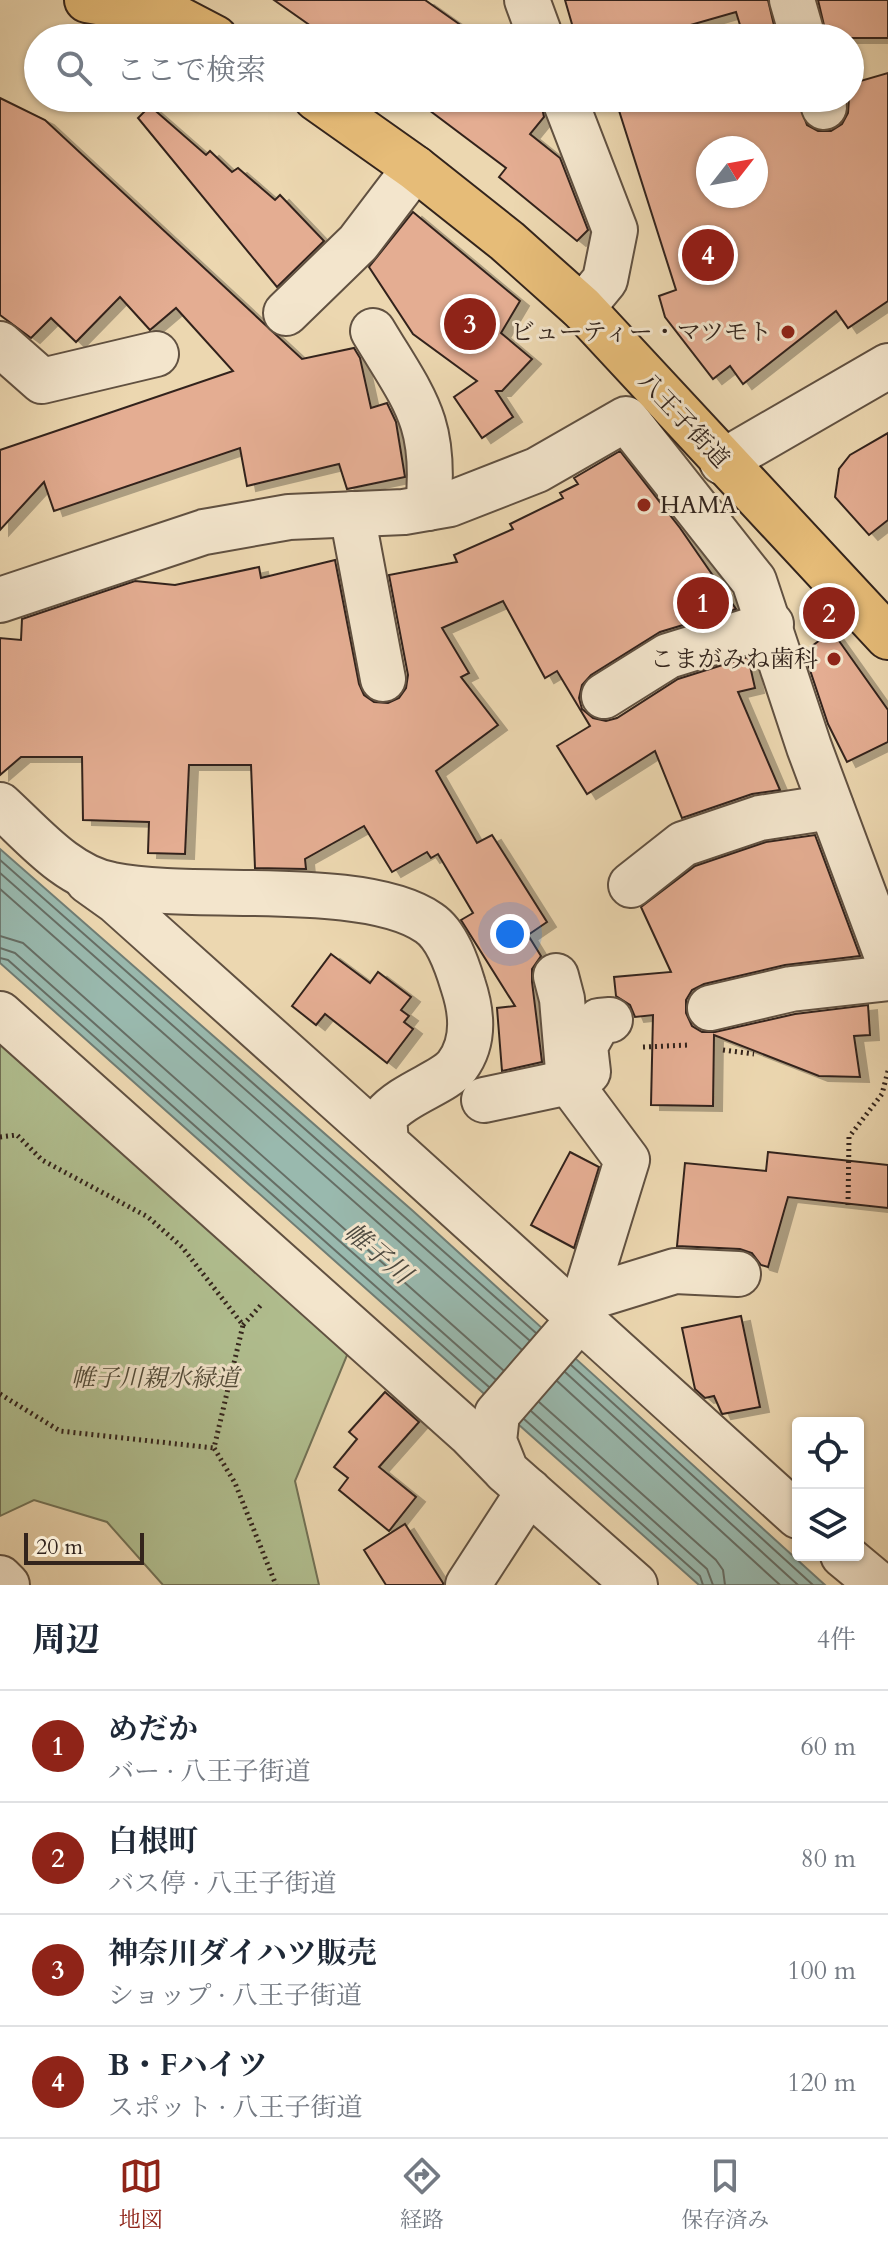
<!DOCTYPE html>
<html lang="ja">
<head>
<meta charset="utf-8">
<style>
  body { margin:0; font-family:Cardo,"Noto Serif JP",serif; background:#f2f2f3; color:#1f2937 }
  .controls { position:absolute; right:24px; bottom:24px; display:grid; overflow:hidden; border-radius:8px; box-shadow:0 2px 6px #0004 }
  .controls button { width:72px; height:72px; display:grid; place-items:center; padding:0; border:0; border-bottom:2px solid #e0e1e3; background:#fff; color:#1f2937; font:40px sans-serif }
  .compass { position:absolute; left:696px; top:136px; width:72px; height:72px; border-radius:50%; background:#fff; box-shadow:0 2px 6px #0004; rotate:59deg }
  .scale { position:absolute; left:24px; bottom:20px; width:120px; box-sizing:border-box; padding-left:8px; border:4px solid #33241c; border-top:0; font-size:22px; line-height:28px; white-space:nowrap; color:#33241c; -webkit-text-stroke:6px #f3e5cc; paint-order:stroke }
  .you { position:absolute; left:510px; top:934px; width:28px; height:28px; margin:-20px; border:6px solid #fff; border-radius:50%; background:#1a73e8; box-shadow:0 0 0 12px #1a73e833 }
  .badge { display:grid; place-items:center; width:52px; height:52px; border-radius:50%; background:#8f2418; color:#fff; font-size:26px; font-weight:700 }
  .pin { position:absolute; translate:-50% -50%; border:4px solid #fff; box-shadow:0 2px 8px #0006 }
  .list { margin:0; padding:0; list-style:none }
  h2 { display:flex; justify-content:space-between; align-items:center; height:104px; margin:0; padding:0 32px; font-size:34px }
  h2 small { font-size:26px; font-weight:400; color:#747a83 }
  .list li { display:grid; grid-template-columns:52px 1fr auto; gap:24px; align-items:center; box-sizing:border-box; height:112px; padding:0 32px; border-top:2px solid #e0e1e3 }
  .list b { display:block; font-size:30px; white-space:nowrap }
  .list p { margin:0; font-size:26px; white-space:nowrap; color:#747a83 }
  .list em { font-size:26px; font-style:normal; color:#747a83 }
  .icon { flex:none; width:44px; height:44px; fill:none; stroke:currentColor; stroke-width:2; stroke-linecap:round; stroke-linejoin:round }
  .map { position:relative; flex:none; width:888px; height:1585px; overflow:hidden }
  .search { position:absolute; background:#fff; box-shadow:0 2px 6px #0004; left:24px; right:24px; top:24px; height:88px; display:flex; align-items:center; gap:20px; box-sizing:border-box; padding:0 28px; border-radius:44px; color:#747a83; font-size:30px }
  .sheet { height:552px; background:#fff }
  nav { display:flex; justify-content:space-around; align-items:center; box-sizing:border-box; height:112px; border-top:2px solid #e0e1e3; background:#fff; font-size:22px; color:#747a83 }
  nav a { display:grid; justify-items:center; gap:4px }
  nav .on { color:#8f2418 }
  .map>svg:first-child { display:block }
  .green { fill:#b1bf90; stroke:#727256; stroke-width:2 }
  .water { fill:#99b9ae; stroke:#707d74; stroke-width:2 }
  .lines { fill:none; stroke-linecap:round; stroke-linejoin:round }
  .shore { stroke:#666e65; stroke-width:2 }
  .building { fill:#e4ad92; stroke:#33241c; stroke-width:2; fill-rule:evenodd; filter:url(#shadow) }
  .minor-casing { stroke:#615141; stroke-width:48 }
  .highway-casing { stroke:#33241c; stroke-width:48 }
  .path { stroke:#33241c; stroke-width:5; stroke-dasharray:2 4; stroke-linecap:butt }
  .minor { stroke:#f3e5cc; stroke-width:44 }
  .highway { stroke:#e6bc78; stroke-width:44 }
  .poi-dot { fill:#8f2418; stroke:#f3e5cc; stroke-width:3 }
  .labels { text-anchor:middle; stroke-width:6; stroke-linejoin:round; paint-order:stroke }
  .poi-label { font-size:24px; fill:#33241c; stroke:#f3e5cc; text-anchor:end }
  .street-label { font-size:24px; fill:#33241c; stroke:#f3e5cc }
  .park-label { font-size:24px; font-style:italic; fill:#524b39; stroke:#f3e5cc }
  .water-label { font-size:26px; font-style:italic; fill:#4c4940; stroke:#f3e5cc }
</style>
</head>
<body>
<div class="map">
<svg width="888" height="1585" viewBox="0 0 888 1585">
  <defs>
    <filter id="shadow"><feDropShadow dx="9" dy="5" stdDeviation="0" flood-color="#0004"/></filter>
  </defs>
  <rect width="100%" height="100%" fill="#ecd7b0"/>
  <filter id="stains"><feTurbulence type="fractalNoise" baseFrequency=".0025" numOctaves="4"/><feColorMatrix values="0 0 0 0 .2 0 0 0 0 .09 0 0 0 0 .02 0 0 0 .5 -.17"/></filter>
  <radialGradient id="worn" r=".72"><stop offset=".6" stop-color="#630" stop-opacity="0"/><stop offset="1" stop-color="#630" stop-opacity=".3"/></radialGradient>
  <polygon class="green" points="0,1042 350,1348 295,1481 319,1585 163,1585 107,1522 34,1500 0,1516"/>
  <polygon class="water" points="0,849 413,1211 825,1585 699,1585 0,963"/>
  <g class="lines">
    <g class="shore">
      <polyline points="0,860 536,1333"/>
      <polyline points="0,873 529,1340"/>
      <polyline points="0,889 521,1349"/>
      <polyline points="0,936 23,943 503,1370"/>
      <polyline points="0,948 15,953 495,1379"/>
      <polyline points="0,958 8,960 489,1387"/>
      <polyline points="571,1365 813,1585"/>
      <polyline points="565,1372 798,1585"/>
      <polyline points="557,1381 780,1585"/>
      <polyline points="539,1402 716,1560 723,1570 725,1585"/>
      <polyline points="531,1411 707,1569 713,1585"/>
      <polyline points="524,1419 700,1576 703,1585"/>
    </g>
  </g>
  <g class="building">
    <polygon points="274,0 425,0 479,38 328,38"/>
    <polygon points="565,0 768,0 777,38 744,38 736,12 645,38 576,38"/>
    <polygon points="818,0 888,0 888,38 827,38"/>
    <path d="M 888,73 L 888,301 L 848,328 L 836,311 L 743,384 L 730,366 L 713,379 L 665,317 L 659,296 L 676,290 L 615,98 L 797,98 L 807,125 L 818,131 L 831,131 L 842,124 L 848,113 L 850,84 ZM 708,148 L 756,148 L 756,196 L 708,196 Z"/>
    <polygon points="0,98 45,120 302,359 354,348 360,358 371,408 387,403 396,422 405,477 347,489 339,464 247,486 240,448 54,511 44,482 0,530 0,450 233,371 176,308 150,330 120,297 76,342 51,318 31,338 0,315"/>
    <polygon points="413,98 540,98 544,117 530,134 560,158 588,230 577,241 499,177 506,168"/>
    <polygon points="150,106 206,155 210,151 232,172 238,168 275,200 280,195 324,241 277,287 138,118"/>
    <polygon points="413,212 520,301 501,333 532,359 502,391 496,391 513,417 482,438 454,397 477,381 413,334 369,267"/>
    <polygon points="888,433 888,520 869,535 835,497 839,469 850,455"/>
    <polygon points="620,451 680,528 736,609 660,632 591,675 582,685 579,698 582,709 593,718 606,721 617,718 678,679 748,657 755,688 738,692 780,790 752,794 682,818 655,751 587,794 557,746 590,726 557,671 545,678 503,601 442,628 469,673 461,677 498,725 436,771 477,843 492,835 547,922 528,935 541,956 532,969 532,982 542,1062 502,1071 497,1008 515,1006 461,920 473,913 438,854 431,858 427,852 392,872 364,826 305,859 306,869 255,868 251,765 189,765 185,854 148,853 149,822 83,820 82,757 21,757 0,775 0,638 21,640 22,619 135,581 175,585 259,567 261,578 335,560 359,684 364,695 374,702 388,703 399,698 406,688 408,675 389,575 457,562 454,555 513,529 510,524 563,498 560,493 578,484 574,478"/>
    <polygon points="832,631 888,710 888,742 847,762 828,724 804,652"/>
    <polygon points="815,835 860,956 785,965 704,984 692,990 686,1000 686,1013 692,1026 702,1032 715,1032 795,1014 868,1005 870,1035 854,1036 860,1077 819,1076 714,1035 713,1106 651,1105 653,1015 635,1017 630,1005 616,996 614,977 671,972 641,907 695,866 766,842"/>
    <polygon points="331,954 370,983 378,972 411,997 401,1010 409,1016 404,1022 413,1029 387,1063 325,1014 316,1025 292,1006"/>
    <polygon points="570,1152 599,1167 574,1248 531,1225"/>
    <polygon points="768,1152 888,1165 888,1208 788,1197 768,1267 761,1265 752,1253 740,1249 677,1246 685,1163 766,1171"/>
    <polygon points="741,1316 760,1407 722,1414 714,1396 705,1398 695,1389 682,1328"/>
    <polygon points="385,1392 419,1422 379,1467 416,1497 389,1531 339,1490 348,1478 334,1467 357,1439 349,1432"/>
    <polygon points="405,1524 443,1583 443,1585 386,1585 364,1550"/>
  </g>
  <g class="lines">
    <g class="minor-casing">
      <g id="minor">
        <polyline points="527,0 541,38"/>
        <polyline points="792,0 803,38"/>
        <polyline points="564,98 615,230 605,280 582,308"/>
        <polyline points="821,98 824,107"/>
        <polyline points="286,313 358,243 415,168"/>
        <path d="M 373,331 C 415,401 437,422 428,508"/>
        <polyline points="0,344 42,381 156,354"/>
        <polyline points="722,462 888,366"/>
        <polyline points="352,514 383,679"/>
        <polyline points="0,600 204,532 289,517 404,512 450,504 537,470 626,419 754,581 809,747 888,959"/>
        <polyline points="604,696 668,656 771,624"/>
        <path d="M 0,805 C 32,834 67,877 112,885 C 194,902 364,878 429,923 C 447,935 457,965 463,985 C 472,1012 475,1042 457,1066 C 444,1083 404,1093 384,1117 L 386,1143 L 798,1516"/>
        <polyline points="88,881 116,901 386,1143"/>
        <polyline points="631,885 683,844 760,818 831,807"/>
        <polyline points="556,976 562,999 569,1082 627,1160 586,1293 569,1331 497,1414 494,1441 506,1471 635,1585"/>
        <polyline points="710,1008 791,989 888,978"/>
        <polyline points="0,1014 469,1433 506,1471"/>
        <polyline points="484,1100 569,1082 588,1072 585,1046 599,1021 610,1020"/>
        <polyline points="584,1299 675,1271 738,1274"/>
        <polyline points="843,1555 879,1585"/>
        <polyline points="0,1578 7,1585"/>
        <polyline points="468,1585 529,1491"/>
      </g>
    </g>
    <g class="highway-casing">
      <g id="highway">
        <polyline points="87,0 171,15"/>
        <polyline points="150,0 171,15 215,38"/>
        <polyline points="316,98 415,168 507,241 582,308 888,637"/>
      </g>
    </g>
    <g class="path">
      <polyline points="643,1047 689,1045"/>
      <polyline points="723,1050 754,1054"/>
      <polyline points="0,1137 17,1135 42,1160 148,1217 182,1247 243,1325 214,1448 235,1483 276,1585"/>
      <polyline points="848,1205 849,1137 882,1094 888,1071"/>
      <polyline points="243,1325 261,1305"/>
      <polyline points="0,1394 60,1431 214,1448"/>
    </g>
    <use href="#minor" class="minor"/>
    <use href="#highway" class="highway"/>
  </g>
  <g class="poi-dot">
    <circle cx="788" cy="332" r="8"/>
    <circle cx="644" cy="505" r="8"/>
    <circle cx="834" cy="659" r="8"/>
  </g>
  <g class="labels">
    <g class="poi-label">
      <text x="772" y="340">ビューティー・マツモト</text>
      <text x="660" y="513" text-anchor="start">HAMA</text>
      <text x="818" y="667">こまがみね歯科</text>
    </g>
    <g class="street-label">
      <text transform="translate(684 420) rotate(47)" y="8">八王子街道</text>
    </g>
    <g class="park-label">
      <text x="155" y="1386">帷子川親水緑道</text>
    </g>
    <g class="water-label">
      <text transform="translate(378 1253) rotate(40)" y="9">帷子川</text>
    </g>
  </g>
  <rect width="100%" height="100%" filter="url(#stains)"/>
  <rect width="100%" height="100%" fill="url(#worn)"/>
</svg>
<div class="controls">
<button><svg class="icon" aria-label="locate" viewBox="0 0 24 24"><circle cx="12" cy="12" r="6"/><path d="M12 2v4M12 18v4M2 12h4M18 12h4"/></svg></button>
<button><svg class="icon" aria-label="layers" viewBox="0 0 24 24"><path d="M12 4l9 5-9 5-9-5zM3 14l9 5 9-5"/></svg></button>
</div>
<svg class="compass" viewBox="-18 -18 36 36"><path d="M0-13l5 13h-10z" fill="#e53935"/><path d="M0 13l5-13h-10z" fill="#747a83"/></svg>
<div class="scale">20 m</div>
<div class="you"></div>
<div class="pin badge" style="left:703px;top:603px">1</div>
<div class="pin badge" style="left:829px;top:613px">2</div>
<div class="pin badge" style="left:470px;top:324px">3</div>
<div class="pin badge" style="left:708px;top:255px">4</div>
<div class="search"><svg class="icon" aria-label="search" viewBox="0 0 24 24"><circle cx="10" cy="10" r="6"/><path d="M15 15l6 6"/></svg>ここで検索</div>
</div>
<section class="sheet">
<h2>周辺<small>4件</small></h2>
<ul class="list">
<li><span class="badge">1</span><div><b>めだか</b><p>バー · 八王子街道</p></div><em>60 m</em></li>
<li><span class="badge">2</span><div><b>白根町</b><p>バス停 · 八王子街道</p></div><em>80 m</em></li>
<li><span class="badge">3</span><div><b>神奈川ダイハツ販売</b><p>ショップ · 八王子街道</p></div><em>100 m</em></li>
<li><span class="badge">4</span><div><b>B・Fハイツ</b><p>スポット · 八王子街道</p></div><em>120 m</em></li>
</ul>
</section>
<nav>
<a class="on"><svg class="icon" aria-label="map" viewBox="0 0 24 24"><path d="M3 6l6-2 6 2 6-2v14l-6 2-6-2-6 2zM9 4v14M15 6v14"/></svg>地図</a>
<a><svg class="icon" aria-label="directions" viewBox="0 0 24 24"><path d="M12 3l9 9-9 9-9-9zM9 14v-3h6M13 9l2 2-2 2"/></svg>経路</a>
<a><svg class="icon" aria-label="saved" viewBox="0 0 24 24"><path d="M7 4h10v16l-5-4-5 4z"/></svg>保存済み</a>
</nav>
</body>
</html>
